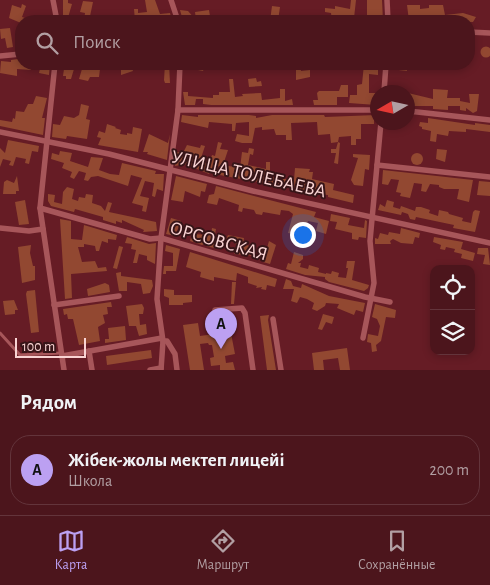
<!DOCTYPE html>
<html lang="ru">
<head>
<meta charset="utf-8">
<style>
  body { margin:0; font-family:"Alegreya Sans",sans-serif; background:#531e25; color:#f1f3f6 }
  .controls { position:absolute; right:15px; bottom:15px; display:grid; overflow:hidden; border-radius:10px; box-shadow:0 2px 8px #0003 }
  .controls button { width:45px; height:45px; display:grid; place-items:center; padding:0; border:0; border-bottom:1px solid #63343b; background:#4c151c; color:#f1f3f6; font:25px sans-serif }
  .compass { position:absolute; left:370px; top:85px; width:45px; height:45px; border-radius:50%; background:#4c151c; box-shadow:0 2px 8px #0003; rotate:261deg }
  .scale { position:absolute; left:15px; bottom:12px; width:71px; box-sizing:border-box; padding-left:5px; border:2px solid #f9d3d3; border-top:0; font-size:14px; line-height:18px; white-space:nowrap; color:#f9d3d3; -webkit-text-stroke:4px #371518; paint-order:stroke }
  .you { position:absolute; left:302px; top:234px; width:18px; height:18px; margin:-12px; border:4px solid #fff; border-radius:50%; background:#1a73e8; box-shadow:0 0 0 8px #1a73e833 }
  .badge { display:grid; place-items:center; width:32px; height:32px; border-radius:50%; background:#bca0f2; color:#111; font-size:16px; font-weight:700 }
  .pin { position:absolute; translate:-50% -41px; filter:drop-shadow(0 1px 2px #0008) }
  .pin::after { content:''; position:absolute; top:26px; width:18px; height:15px; background:inherit; clip-path:polygon(0 0,100% 0,50% 100%) }
  .list { margin:0; padding:0; list-style:none }
  h2 { display:flex; justify-content:space-between; align-items:center; height:65px; margin:0; padding:0 20px; font-size:21px }
  h2 small { font-size:16px; font-weight:400; color:#b29fa3 }
  .list li { display:grid; grid-template-columns:32px 1fr auto; gap:15px; align-items:center; box-sizing:border-box; height:70px; margin:0 10px 10px; padding:0 10px; border:1px solid #63343b; border-radius:20px }
  .list b { display:block; font-size:19px; white-space:nowrap }
  .list p { margin:0; font-size:16px; white-space:nowrap; color:#b29fa3 }
  .list em { font-size:16px; font-style:normal; color:#b29fa3 }
  .icon { flex:none; width:28px; height:28px; fill:none; stroke:currentColor; stroke-width:2; stroke-linecap:round; stroke-linejoin:round }
  .map { position:relative; flex:none; width:490px; height:370px; overflow:hidden }
  .search { position:absolute; background:#4c151c; box-shadow:0 2px 8px #0003; left:15px; right:15px; top:15px; height:55px; display:flex; align-items:center; gap:12px; box-sizing:border-box; padding:0 18px; border-radius:20px; color:#b29fa3; font-size:19px }
  .sheet { height:145px; background:#4c151c }
  nav { display:flex; justify-content:space-around; align-items:center; box-sizing:border-box; height:70px; border-top:1px solid #63343b; background:#4c151c; font-size:14px; color:#b29fa3 }
  nav a { display:grid; justify-items:center; gap:2px }
  nav .on { color:#bca0f2 }
  .map>svg:first-child { display:block }
  .building { fill:#924831 }
  .lines { fill:none; stroke-linecap:round; stroke-linejoin:round }
  .lane { stroke:#a7565a; stroke-width:3 }
  .street { stroke:#a7565a; stroke-width:5.5 }
  .labels { text-anchor:middle; stroke-width:4; stroke-linejoin:round; paint-order:stroke }
  .street-label { font-size:19px; fill:#f9d3d3; stroke:#371518 }
</style>
</head>
<body>
<div class="map">
<svg width="490" height="370" viewBox="0 0 490 370">
  <rect width="100%" height="100%" fill="#661c25"/>
  <g class="building">
    <polygon points="63,0 68,0 68,3 72,4 67,21 63,21"/>
    <polygon points="145,0 155,0 160,14 170,13 172,21 157,21 157,17 148,19 149,21 135,21 134,9 138,9 138,13 147,12"/>
    <polygon points="351,0 356,0 354,18 367,17 367,0 382,0 383,21 332,21 331,13 325,12 325,8 335,9 335,6 350,9"/>
    <polygon points="83,1 93,2 89,21 84,21 85,13 80,12"/>
    <polygon points="22,4 26,6 22,17 25,18 21,23 9,18 12,5 21,8"/>
    <polygon points="407,5 420,5 420,9 429,8 429,5 443,5 445,15 463,13 476,17 473,22 409,21"/>
    <polygon points="272,6 280,7 278,21 270,21"/>
    <polygon points="180,10 188,11 196,20 195,12 209,10 210,16 220,16 221,18 217,21 183,21"/>
    <polygon points="10,28 13,47 7,48 5,38 1,39 0,29"/>
    <circle cx="486" cy="52" r="5.5"/>
    <polygon points="18,59 21,59 21,64 31,64 31,70 17,69 17,76 0,73 1,61 11,62 11,60"/>
    <polygon points="41,64 50,64 49,75 39,73"/>
    <polygon points="65,64 65,68 74,69 71,79 66,79 66,76 63,76 64,69 60,69 60,65"/>
    <polygon points="73,64 131,64 133,71 121,75 121,69 100,69 99,77 90,77 88,81 79,79 82,69 72,67"/>
    <polygon points="165,64 169,64 170,83 165,83 164,80"/>
    <polygon points="200,64 219,66 219,70 204,68 203,71 198,70"/>
    <polygon points="296,64 300,64 301,71 310,70 310,77 296,80"/>
    <polygon points="364,64 368,64 367,68 378,70 378,75 369,74 369,93 376,93 376,105 349,103 350,95 357,95 357,85 362,84"/>
    <polygon points="391,64 406,64 407,71 390,69"/>
    <polygon points="256,78 257,82 261,81 262,86 249,87 248,79"/>
    <polygon points="229,79 233,79 235,97 243,96 242,94 261,93 262,100 280,98 280,89 285,89 285,101 292,99 293,105 211,105 203,104 203,99 196,99 195,105 185,105 183,92 188,92 188,96 213,98 213,95 219,95 219,92 230,92"/>
    <polygon points="341,85 348,85 348,97 337,97 337,105 314,105 313,100 318,100 317,93 319,91 339,91"/>
    <polygon points="433,89 448,90 447,98 460,98 460,101 470,103 469,94 479,94 477,111 473,113 466,108 466,111 460,110 460,106 448,106 448,110 433,109 433,106 408,106 408,93 433,99"/>
    <polygon points="36,96 47,98 42,118 45,118 43,135 0,126 0,120 12,122 13,118 15,119 16,111 24,112 28,104 33,104"/>
    <polygon points="81,104 89,106 86,119 90,120 87,139 67,136 66,139 52,137 53,124 60,125 64,116 74,118 79,115"/>
    <polygon points="182,115 198,117 198,115 249,115 256,116 256,118 272,115 324,115 325,117 376,115 377,120 374,120 374,124 361,124 361,139 356,139 356,145 351,145 351,136 339,137 338,142 331,143 330,134 318,135 317,122 291,123 292,140 286,140 286,135 276,135 274,129 262,130 262,127 255,128 252,143 242,143 235,141 237,134 249,136 249,122 236,123 235,131 232,131 232,124 209,122 208,128 181,122"/>
    <polygon points="428,118 475,125 475,123 490,125 490,132 466,129 466,132 449,131 448,136 437,134 436,142 430,141 431,131 422,129 422,127 419,126 420,122 428,123"/>
    <polygon points="107,124 116,127 115,128 121,130 120,134 127,135 127,133 132,134 133,127 142,129 138,152 98,145 101,138 97,137 99,131 105,133"/>
    <polygon points="149,134 168,143 170,134 167,160 147,154 148,152 143,152"/>
    <polygon points="8,140 39,146 38,152 32,151 29,164 25,163 26,159 16,157 13,166 9,165 11,161 3,159 0,167 0,148 5,153"/>
    <polygon points="218,142 222,143 220,149 228,150 223,165 240,168 242,152 248,153 249,148 254,149 253,155 250,154 248,165 266,169 266,162 270,162 270,177 294,180 295,168 310,169 309,172 313,172 312,179 334,184 333,190 354,195 353,203 328,197 328,195 303,193 303,191 295,190 295,188 270,186 271,182 263,183 220,175 222,166 213,167 209,174 185,164 175,166 177,152 183,153 187,145 200,148 201,145 205,146 200,161 209,164 212,155 215,156"/>
    <polygon points="338,142 340,143 338,164 334,163 336,153 331,153 331,149 336,149"/>
    <polygon points="437,149 447,150 445,162 436,159"/>
    <polygon points="60,151 72,153 70,161 88,167 91,157 103,158 99,170 110,174 119,175 122,163 156,171 155,174 164,174 163,191 157,189 155,197 152,196 154,183 145,181 140,196 149,198 146,212 142,211 143,206 132,203 142,178 131,175 128,186 98,176 91,177 88,181 84,180 86,173 79,171 74,179 70,177 72,172 62,168 64,163 51,159 52,153 59,155"/>
    <circle cx="417" cy="159" r="6"/>
    <polygon points="353,154 370,155 369,170 365,169 363,186 354,185 351,180 358,158 353,157"/>
    <polygon points="383,170 473,180 469,202 457,199 459,189 444,189 439,187 439,185 430,184 426,192 421,191 422,184 414,183 410,198 400,196 401,193 396,192 399,180 391,179 388,185 382,184"/>
    <polygon points="17,176 19,191 16,191 16,194 3,194 4,182 7,180 14,183"/>
    <polygon points="176,176 207,184 205,192 201,191 200,197 185,191 183,202 171,200"/>
    <polygon points="479,181 490,182 490,196 477,195"/>
    <polygon points="216,186 316,212 314,217 329,221 326,234 316,231 318,223 308,221 306,229 295,227 294,234 288,233 293,214 289,211 281,210 280,215 263,212 262,215 256,214 254,210 243,208 242,212 238,211 239,205 219,198 217,205 207,203 209,195 214,194"/>
    <polygon points="67,187 74,189 72,199 78,201 79,197 85,198 86,194 93,195 92,203 101,206 105,211 108,202 112,203 109,212 156,222 157,231 143,232 144,230 122,220 122,223 116,221 116,224 103,220 103,217 75,209 74,212 51,206 48,201 48,194 55,195 54,202 62,204 63,192"/>
    <polygon points="25,200 29,224 19,225 15,202"/>
    <polygon points="387,200 394,202 393,207 400,209 401,206 415,211 416,207 421,207 430,210 429,213 438,216 439,210 448,212 449,214 463,218 462,221 471,223 473,212 475,210 480,211 475,232 453,228 454,225 416,217 415,220 410,219 408,214 402,212 401,215 378,210 380,204 385,207"/>
    <polygon points="331,214 350,218 348,225 364,228 365,220 367,221 366,238 359,237 358,240 352,239 352,233 335,229 337,222 330,221"/>
    <polygon points="171,218 181,221 175,236 166,234"/>
    <polygon points="60,219 71,221 71,239 82,240 84,225 117,235 116,240 108,239 108,243 102,241 99,251 96,251 95,246 84,244 84,247 78,247 82,262 95,261 98,268 106,267 107,271 71,274 72,298 65,299"/>
    <polygon points="212,228 216,229 214,240 218,241 214,248 206,246 207,243 202,245 190,241 192,234 211,235"/>
    <polygon points="401,228 420,233 419,238 415,237 413,244 401,243 393,239 390,241 391,244 375,244 375,238 378,239 380,233 388,235 389,232 400,234"/>
    <polygon points="228,235 244,238 243,244 256,248 254,256 234,254 237,246 234,241 226,239"/>
    <polygon points="127,237 149,244 156,243 155,264 147,260 147,256 139,254 137,263 133,263 136,250 131,249 132,244 125,243"/>
    <polygon points="434,237 463,242 461,249 475,253 473,261 461,258 462,254 454,252 455,249 446,247 445,250 440,249 441,245 433,242"/>
    <polygon points="269,241 276,245 270,264 263,262"/>
    <polygon points="31,245 30,253 33,266 35,266 35,280 22,283 18,247"/>
    <polygon points="166,245 180,249 176,271 166,271 166,274 163,274 164,266 173,266 173,253 165,251"/>
    <polygon points="119,246 123,247 117,269 113,268"/>
    <polygon points="478,248 488,248 490,265 483,264 485,255 477,254"/>
    <polygon points="190,252 277,279 275,287 267,285 266,290 261,289 262,287 256,288 257,286 248,283 248,277 237,273 236,281 214,277 214,281 200,277 201,272 186,267"/>
    <polygon points="294,252 303,255 303,259 298,263 301,263 300,267 308,269 309,265 319,268 318,272 326,274 326,276 326,273 331,274 332,271 339,273 338,277 346,278 348,268 346,268 347,261 355,261 352,280 369,285 368,288 364,291 329,282 325,279 325,277 305,275 286,269 288,263 291,264"/>
    <polygon points="121,272 121,276 152,280 153,286 150,293 143,294 141,284 127,282 127,291 119,291 116,273"/>
    <polygon points="286,279 291,281 293,286 301,288 302,284 329,296 365,303 363,312 356,310 354,315 337,308 339,304 326,303 325,306 317,311 312,309 314,303 307,299 300,297 297,303 291,301 294,289 283,289"/>
    <polygon points="232,282 236,282 234,304 231,304"/>
    <polygon points="105,283 109,285 110,292 88,296 87,289"/>
    <polygon points="164,289 174,290 174,295 192,295 192,302 183,303 183,305 169,305 169,298 164,296"/>
    <polygon points="35,290 39,332 31,333 26,294 27,291"/>
    <polygon points="14,300 18,310 15,310 15,314 5,315 3,301"/>
    <polygon points="111,302 112,307 107,307 108,314 103,315 105,323 98,327 100,341 79,345 73,319 68,319 67,314 64,315 63,309"/>
    <polygon points="142,304 144,308 143,314 139,314 140,325 146,324 147,334 139,336 136,326 129,326 126,306"/>
    <polygon points="375,304 396,310 395,318 386,317 381,341 376,345 377,351 372,352 371,343 367,342 368,334 378,336 380,326 377,319 372,317"/>
    <polygon points="323,314 334,317 332,324 326,322 322,330 318,329"/>
    <polygon points="269,315 268,320 276,370 267,370 260,316"/>
    <polygon points="198,323 200,336 214,334 213,326 229,323 235,354 225,356 226,363 233,362 235,370 220,370 220,365 211,366 210,358 214,357 212,345 209,345 208,343 200,344 204,370 190,370 183,325"/>
    <polygon points="125,326 126,340 105,343 105,339 109,339 108,328"/>
    <polygon points="347,348 350,370 340,370 338,358 323,360 324,370 314,370 312,353"/>
    <polygon points="151,350 152,358 107,365 106,356"/>
  </g>
  <g class="lines">
    <polyline class="lane" points="0,333 20,355 61,353"/>
    <g class="street">
      <polyline points="53,0 57,21"/>
      <polyline points="171,0 178,21"/>
      <polyline points="387,0 388,21"/>
      <polyline points="469,32 490,33"/>
      <polyline points="0,56 21,54"/>
      <polyline points="55,64 40,208 64,370"/>
      <polyline points="384,92 386,64"/>
      <polyline points="178,110 378,110"/>
      <polyline points="408,111 490,120"/>
      <polyline points="0,132 109,154 253,191 490,243"/>
      <polyline points="377,165 490,177"/>
      <polyline points="40,208 150,239 161,238 365,297 390,302"/>
      <polyline points="0,228 29,231 43,229"/>
      <polyline points="54,305 119,296"/>
      <polyline points="215,310 242,308 245,313 253,370"/>
      <polyline points="273,319 281,370"/>
      <polyline points="363,338 374,283 370,241 381,122"/>
      <polyline points="163,341 167,341 175,354 177,370"/>
      <polyline points="89,351 92,370"/>
      <polyline points="62,356 162,338"/>
      <polyline points="150,370 161,368"/>
      <polyline points="161,370 163,341 157,299 161,238 178,110 180,64"/>
    </g>
  </g>
  <g class="labels">
    <g class="street-label">
      <text transform="translate(249 173) rotate(13)" y="7">УЛИЦА ТОЛЕБАЕВА</text>
      <text transform="translate(219 240) rotate(16)" y="7">ОРСОВСКАЯ</text>
    </g>
  </g>
</svg>
<div class="controls">
<button><svg class="icon" aria-label="locate" viewBox="0 0 24 24"><circle cx="12" cy="12" r="6"/><path d="M12 2v4M12 18v4M2 12h4M18 12h4"/></svg></button>
<button><svg class="icon" aria-label="layers" viewBox="0 0 24 24"><path d="M12 4l9 5-9 5-9-5zM3 14l9 5 9-5"/></svg></button>
</div>
<svg class="compass" viewBox="-18 -18 36 36"><path d="M0-13l5 13h-10z" fill="#e53935"/><path d="M0 13l5-13h-10z" fill="#b29fa3"/></svg>
<div class="scale">100 m</div>
<div class="you"></div>
<div class="pin badge" style="left:221px;top:349px">A</div>
<div class="search"><svg class="icon" aria-label="search" viewBox="0 0 24 24"><circle cx="10" cy="10" r="6"/><path d="M15 15l6 6"/></svg>Поиск</div>
</div>
<section class="sheet">
<h2>Рядом<small></small></h2>
<ul class="list">
<li><span class="badge">A</span><div><b>Жібек-жолы мектеп лицейі</b><p>Школа</p></div><em>200 m</em></li>
</ul>
</section>
<nav>
<a class="on"><svg class="icon" aria-label="map" viewBox="0 0 24 24"><path d="M3 6l6-2 6 2 6-2v14l-6 2-6-2-6 2zM9 4v14M15 6v14"/></svg>Карта</a>
<a><svg class="icon" aria-label="directions" viewBox="0 0 24 24"><path d="M12 3l9 9-9 9-9-9zM9 14v-3h6M13 9l2 2-2 2"/></svg>Маршрут</a>
<a><svg class="icon" aria-label="saved" viewBox="0 0 24 24"><path d="M7 4h10v16l-5-4-5 4z"/></svg>Сохранённые</a>
</nav>
</body>
</html>
